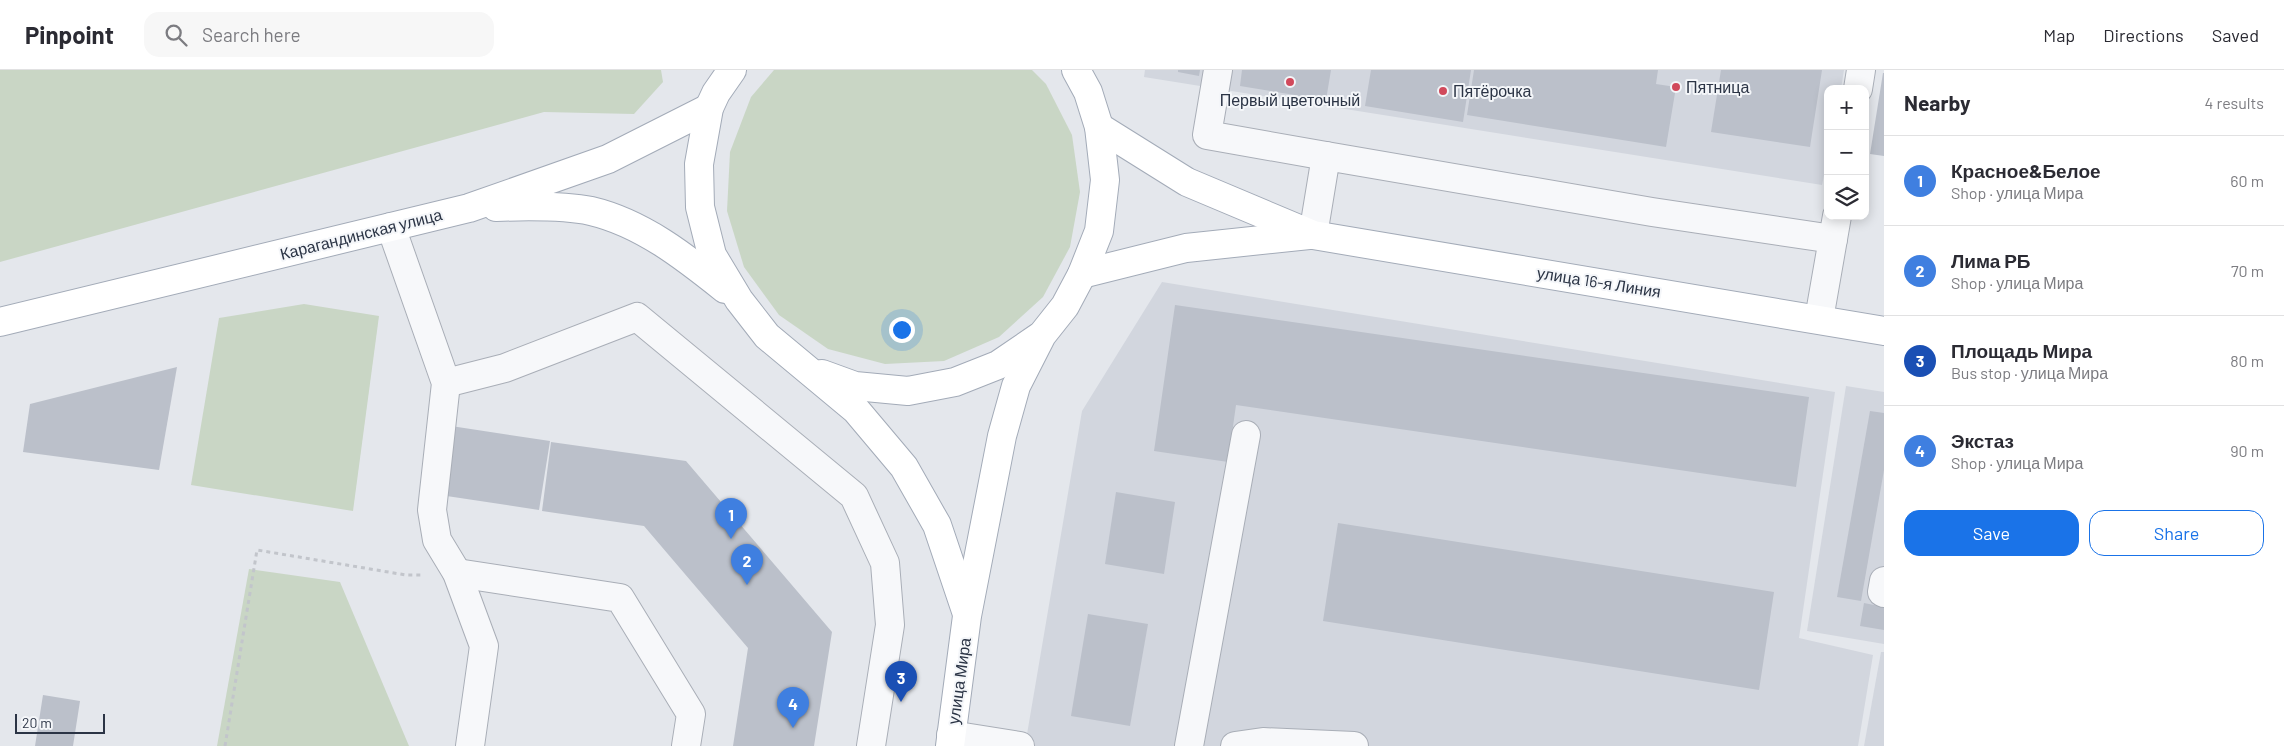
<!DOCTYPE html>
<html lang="en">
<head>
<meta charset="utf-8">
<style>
  body { margin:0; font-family:Barlow,sans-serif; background:#f7f7f7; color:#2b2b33 }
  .controls { position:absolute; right:15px; top:15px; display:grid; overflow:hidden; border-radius:10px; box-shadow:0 2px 12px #0003 }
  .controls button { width:45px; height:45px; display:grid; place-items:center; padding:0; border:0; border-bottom:1px solid #e1e1e2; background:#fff; color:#2b2b33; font:25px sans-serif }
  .scale { position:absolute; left:15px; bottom:12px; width:90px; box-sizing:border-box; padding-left:5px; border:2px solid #2b3445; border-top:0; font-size:14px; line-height:18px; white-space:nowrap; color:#2b3445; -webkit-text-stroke:4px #f4f6f9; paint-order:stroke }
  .you { position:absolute; left:901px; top:259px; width:18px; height:18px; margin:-12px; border:4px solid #fff; border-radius:50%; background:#1a73e8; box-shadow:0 0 0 8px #1a73e833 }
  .badge { display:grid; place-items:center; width:32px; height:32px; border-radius:50%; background:#1a73e8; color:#fff; font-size:16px; font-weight:700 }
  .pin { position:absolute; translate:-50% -41px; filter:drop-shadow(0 1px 2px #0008) }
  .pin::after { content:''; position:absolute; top:26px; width:18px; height:15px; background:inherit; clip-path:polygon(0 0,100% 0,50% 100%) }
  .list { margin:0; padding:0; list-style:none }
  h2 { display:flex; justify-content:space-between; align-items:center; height:65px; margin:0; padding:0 20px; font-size:21px }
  h2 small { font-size:16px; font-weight:400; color:#7c7c81 }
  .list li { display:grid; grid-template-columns:32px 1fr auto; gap:15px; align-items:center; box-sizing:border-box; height:90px; padding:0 20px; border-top:1px solid #e1e1e2 }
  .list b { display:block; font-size:19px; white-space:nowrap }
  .list p { margin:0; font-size:16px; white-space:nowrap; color:#7c7c81 }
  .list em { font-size:16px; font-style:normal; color:#7c7c81 }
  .actions { display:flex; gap:10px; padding:15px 20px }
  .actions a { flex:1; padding:11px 0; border:1px solid #1a73e8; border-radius:15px; text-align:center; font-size:18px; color:#1a73e8 }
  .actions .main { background:#1a73e8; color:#fff }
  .icon { flex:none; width:28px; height:28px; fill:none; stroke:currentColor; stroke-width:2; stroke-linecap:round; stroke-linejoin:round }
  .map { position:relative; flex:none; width:1884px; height:676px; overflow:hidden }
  header { display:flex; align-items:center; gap:30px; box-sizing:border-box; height:70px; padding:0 25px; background:#fff; border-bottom:1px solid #e1e1e2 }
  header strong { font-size:24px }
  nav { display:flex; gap:28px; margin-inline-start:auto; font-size:18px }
  .search { width:350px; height:45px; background:#f7f7f7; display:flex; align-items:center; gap:12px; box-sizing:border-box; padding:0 18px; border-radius:15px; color:#7c7c81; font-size:19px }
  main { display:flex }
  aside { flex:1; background:#fff }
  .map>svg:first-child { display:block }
  .built { fill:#d2d6de }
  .green { fill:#c9d6c5 }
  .building { fill:#bbc0ca }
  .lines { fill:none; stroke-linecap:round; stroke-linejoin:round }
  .minor-casing { stroke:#a9aeb7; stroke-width:30 }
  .major-casing { stroke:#a3abb8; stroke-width:30 }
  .path { stroke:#c2c5cb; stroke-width:3; stroke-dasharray:4 4; stroke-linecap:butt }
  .minor { stroke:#f7f8fa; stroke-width:28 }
  .major { stroke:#fff; stroke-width:28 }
  .poi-dot { fill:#d1495b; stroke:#f4f6f9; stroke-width:2 }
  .labels { text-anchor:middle; stroke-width:4; stroke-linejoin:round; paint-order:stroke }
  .poi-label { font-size:16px; fill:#2b3445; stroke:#f4f6f9; text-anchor:start }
  .street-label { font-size:16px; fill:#2b3445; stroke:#f4f6f9 }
</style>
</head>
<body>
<header>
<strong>Pinpoint</strong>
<div class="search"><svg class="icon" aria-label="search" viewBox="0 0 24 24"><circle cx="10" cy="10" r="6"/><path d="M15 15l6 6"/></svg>Search here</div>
<nav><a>Map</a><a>Directions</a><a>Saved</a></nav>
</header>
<main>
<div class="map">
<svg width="1884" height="676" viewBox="0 0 1884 676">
  <rect width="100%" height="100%" fill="#e4e7ec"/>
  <g class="built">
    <polygon points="1145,0 1844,0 1841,19 1828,19 1828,86 1822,115 1144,7"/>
    <polygon points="1162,212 1835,322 1799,568 1873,585 1858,676 1025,676 1082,341"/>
    <polygon points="1846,316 1884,322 1884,574 1807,561"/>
    <polygon points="1881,582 1884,582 1884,676 1864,676"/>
  </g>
  <g class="green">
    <polygon points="0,0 661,0 663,12 634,44 544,42 0,192"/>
    <polygon points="774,0 1032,0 1046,14 1072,65 1080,122 1070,177 1043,227 999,267 944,291 885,294 828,279 779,245 744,197 727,141 730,82 751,27"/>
    <polygon points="304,234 379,246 353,441 191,415 219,248"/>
    <polygon points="249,499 340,512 409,676 217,676"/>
  </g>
  <g class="building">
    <polygon points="1178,0 1200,0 1199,6 1178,2"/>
    <polygon points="1242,0 1331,0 1326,30 1240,16"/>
    <polygon points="1371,0 1471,0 1463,52 1365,36"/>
    <polygon points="1474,0 1658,0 1656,14 1676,17 1666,77 1467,45"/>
    <polygon points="1721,0 1822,0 1810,77 1711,62"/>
    <polygon points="1883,3 1884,3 1884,86 1870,84"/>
    <polygon points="1175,235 1809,327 1796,417 1236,335 1228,392 1154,381"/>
    <polygon points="177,297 159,400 23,382 30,334"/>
    <polygon points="1870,341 1884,343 1884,400 1861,531 1837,527"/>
    <polygon points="451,356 550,371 539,440 440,425"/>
    <polygon points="551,372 686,391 832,562 814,676 733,676 748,578 644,456 542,441"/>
    <polygon points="1116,422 1175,432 1164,504 1105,494"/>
    <polygon points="1338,453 1774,522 1759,620 1323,551"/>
    <polygon points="1864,533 1884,537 1884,560 1860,556"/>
    <polygon points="1088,544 1148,554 1130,656 1071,646"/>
    <polygon points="43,625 80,631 73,676 35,676"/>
  </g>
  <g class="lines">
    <g class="minor-casing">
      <g id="minor">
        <polyline points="1218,0 1207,65 1326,86"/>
        <polyline points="1858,19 1861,0"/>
        <polyline points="391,157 446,313 432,440 437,470 457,503 484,576 470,676"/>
        <polyline points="1313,165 1326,86 1652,142 1833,169"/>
        <polyline points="1819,249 1837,146"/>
        <polyline points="446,313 505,298 637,247 854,426 885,493 890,555 871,676"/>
        <polyline points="457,503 620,528 691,644 686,676"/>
        <polyline points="1884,511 1882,522 1884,523"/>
        <polyline points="951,665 1020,676"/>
        <polyline points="1189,676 1246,365"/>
        <polyline points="1235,676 1263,672 1354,676"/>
      </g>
    </g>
    <g class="major-casing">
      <g id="major">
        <polyline points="732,0 716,23 709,38 699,94 700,137 712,185 739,230 767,266 856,340 904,397 937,455 967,544"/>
        <polyline points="1099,57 1187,112 1313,165 1884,261"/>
        <path d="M 496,137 C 524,136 563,135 591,141 C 642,153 685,187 725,219"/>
        <polyline points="1082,204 1186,178 1309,165"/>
        <polyline points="0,252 469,138 608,89 709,38"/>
        <polyline points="822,304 855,316 908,321 955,312 998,295 1039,267"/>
        <polyline points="950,676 967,546 1002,366 1016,316 1042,265 1065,236 1082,204 1099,161 1105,110 1099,57 1088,22 1076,0"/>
      </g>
    </g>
    <polyline class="path" points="225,676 257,480 406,505 424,505"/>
    <use href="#minor" class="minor"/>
    <use href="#major" class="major"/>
  </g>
  <g class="poi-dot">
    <circle cx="1290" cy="12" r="5"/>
    <circle cx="1676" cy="17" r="5"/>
    <circle cx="1443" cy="21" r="5"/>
  </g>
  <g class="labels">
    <g class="poi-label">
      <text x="1686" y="23">Пятница</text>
      <text x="1453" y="27">Пятёрочка</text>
      <text x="1290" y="36" text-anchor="middle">Первый цветочный</text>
    </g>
    <g class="street-label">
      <text transform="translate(361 164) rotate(-14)" y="6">Карагандинская улица</text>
      <text transform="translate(1599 212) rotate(9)" y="6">улица 16-я Линия</text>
      <text transform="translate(959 611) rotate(-82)" y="6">улица Мира</text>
    </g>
  </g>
</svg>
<div class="controls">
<button>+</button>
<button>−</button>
<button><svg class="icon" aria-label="layers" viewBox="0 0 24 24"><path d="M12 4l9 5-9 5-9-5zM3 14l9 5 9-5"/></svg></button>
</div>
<div class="scale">20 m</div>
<div class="you"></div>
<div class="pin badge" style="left:731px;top:469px;background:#3f7fe0">1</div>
<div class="pin badge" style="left:747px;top:515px;background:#3f7fe0">2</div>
<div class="pin badge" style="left:901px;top:632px;background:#1a4fb4">3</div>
<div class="pin badge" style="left:793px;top:658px;background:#3f7fe0">4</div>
</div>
<aside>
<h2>Nearby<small>4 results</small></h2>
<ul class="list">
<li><span class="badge" style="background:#3f7fe0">1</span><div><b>Красное&amp;Белое</b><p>Shop · улица Мира</p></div><em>60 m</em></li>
<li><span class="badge" style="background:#3f7fe0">2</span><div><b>Лима РБ</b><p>Shop · улица Мира</p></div><em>70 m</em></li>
<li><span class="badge" style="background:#1a4fb4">3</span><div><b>Площадь Мира</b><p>Bus stop · улица Мира</p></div><em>80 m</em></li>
<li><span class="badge" style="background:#3f7fe0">4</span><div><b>Экстаз</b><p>Shop · улица Мира</p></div><em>90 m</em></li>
</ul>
<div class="actions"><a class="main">Save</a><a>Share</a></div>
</aside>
</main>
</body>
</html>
